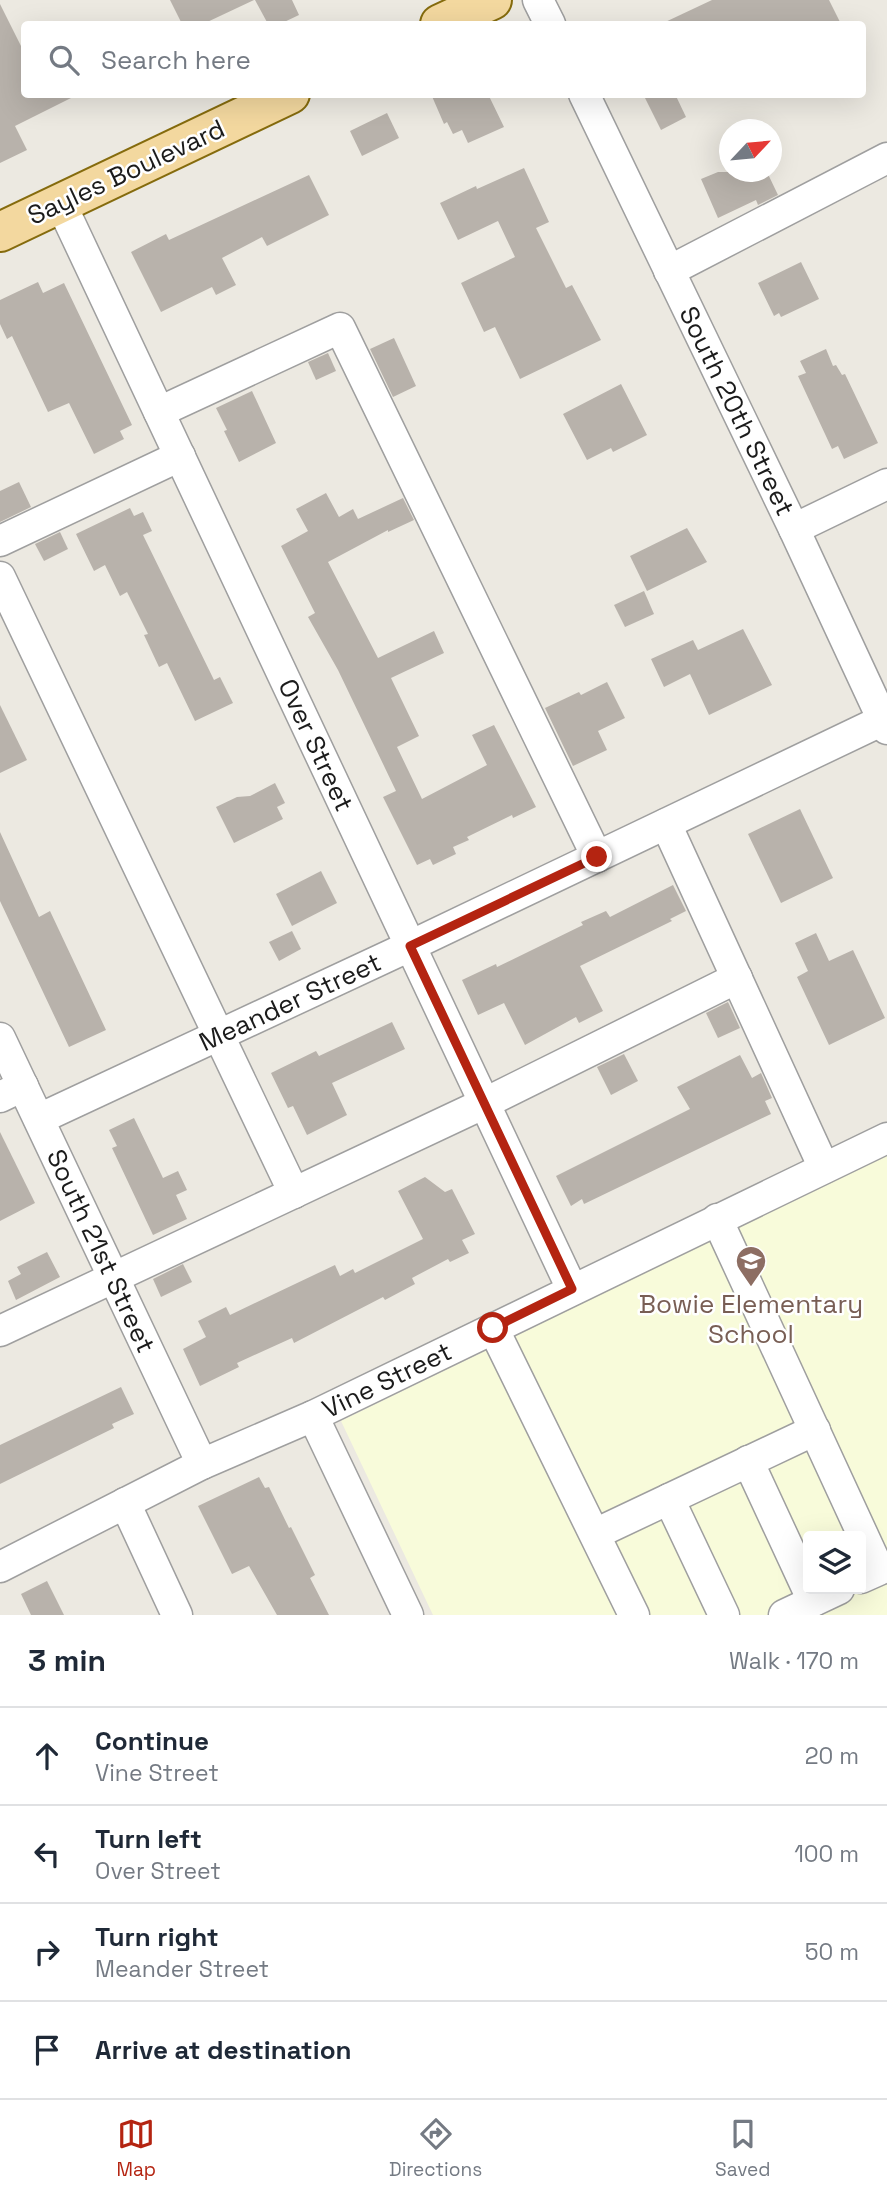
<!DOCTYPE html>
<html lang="en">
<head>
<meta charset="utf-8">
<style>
  body { margin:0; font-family:"Space Grotesk",sans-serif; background:#f2f2f3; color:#1f2937 }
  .controls { position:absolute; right:21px; bottom:21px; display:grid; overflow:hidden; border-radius:7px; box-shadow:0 7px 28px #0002 }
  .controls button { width:63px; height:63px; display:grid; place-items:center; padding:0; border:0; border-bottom:2px solid #e0e1e3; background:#fff; color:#1f2937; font:35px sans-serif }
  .compass { position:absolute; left:719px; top:119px; width:63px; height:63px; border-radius:50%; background:#fff; box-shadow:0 7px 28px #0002; rotate:64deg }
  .stop { position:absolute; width:21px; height:21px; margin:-16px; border:5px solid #b42411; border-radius:50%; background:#fff }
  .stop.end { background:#b42411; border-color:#fff; box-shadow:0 2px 7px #0008 }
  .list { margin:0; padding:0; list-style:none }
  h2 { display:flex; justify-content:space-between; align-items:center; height:91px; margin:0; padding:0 28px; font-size:30px }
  h2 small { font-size:23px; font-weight:400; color:#747a83 }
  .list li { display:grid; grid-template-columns:46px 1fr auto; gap:21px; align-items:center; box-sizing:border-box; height:98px; padding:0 28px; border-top:2px solid #e0e1e3 }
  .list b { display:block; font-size:26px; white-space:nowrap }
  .list p { margin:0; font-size:23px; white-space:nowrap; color:#747a83 }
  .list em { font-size:23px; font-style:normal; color:#747a83 }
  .icon { flex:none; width:38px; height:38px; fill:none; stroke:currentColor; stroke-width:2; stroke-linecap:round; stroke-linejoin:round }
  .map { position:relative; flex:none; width:887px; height:1615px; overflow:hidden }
  .search { position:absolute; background:#fff; box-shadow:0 7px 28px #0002; left:21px; right:21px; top:21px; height:77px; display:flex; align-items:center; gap:18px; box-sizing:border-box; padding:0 24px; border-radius:7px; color:#747a83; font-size:26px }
  .sheet { height:483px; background:#fff }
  nav { display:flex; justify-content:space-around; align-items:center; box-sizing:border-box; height:98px; border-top:2px solid #e0e1e3; background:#fff; font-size:19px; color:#747a83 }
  nav a { display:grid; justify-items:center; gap:4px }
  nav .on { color:#b42411 }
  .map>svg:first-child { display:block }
  .education { fill:#f8fbda; fill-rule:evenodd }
  .building { fill:#b8b2ab }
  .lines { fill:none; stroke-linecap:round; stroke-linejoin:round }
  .minor-casing { stroke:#9f9f9f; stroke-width:33 }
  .major-casing { stroke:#856b0d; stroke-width:42 }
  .minor { stroke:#fff; stroke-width:30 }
  .major { stroke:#f3d89f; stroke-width:38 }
  .route { stroke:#b42411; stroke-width:9 }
  .labels { text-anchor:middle; stroke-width:5; stroke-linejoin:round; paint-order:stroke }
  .street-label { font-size:26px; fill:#1b1b1b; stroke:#fff }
  .education-label { font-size:26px; fill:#785e54; stroke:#fff }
</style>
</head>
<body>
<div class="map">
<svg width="887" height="1615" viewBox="0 0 887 1615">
  <rect width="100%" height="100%" fill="#ece9e1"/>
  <path class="education" d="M 887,1155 L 887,1615 L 433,1615 L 341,1421 ZM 808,1536 L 861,1536 L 861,1589 L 808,1589 Z"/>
  <g class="building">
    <polygon points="170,0 254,0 203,24 182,24"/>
    <polygon points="255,0 292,0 299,15 280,24 268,24"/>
    <polygon points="712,0 829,0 841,24 661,24"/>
    <polygon points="0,4 24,52 24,94 79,94 15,126 27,150 0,163"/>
    <polygon points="431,94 488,94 504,127 468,143 462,130 453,134 447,122 444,124"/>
    <polygon points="643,94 675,94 686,117 661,130"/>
    <polygon points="387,113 399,138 362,156 350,131"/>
    <polygon points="524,168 549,222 536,228 566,288 572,285 601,340 520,379 495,327 484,332 461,283 515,257 498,221 458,240 440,203 476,186 477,189"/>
    <polygon points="718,172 767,172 778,195 758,205 756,200 718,218 701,179"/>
    <polygon points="309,175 329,215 267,246 262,237 222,258 236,285 216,295 212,287 161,312 131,252 166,234 169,240"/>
    <polygon points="801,262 819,299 781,317 779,313 774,316 758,283"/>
    <polygon points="38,282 43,293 64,283 132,425 120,431 124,439 94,454 69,403 48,412 12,336 7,339 0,324 0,300"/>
    <polygon points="394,338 416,386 393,397 370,349"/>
    <polygon points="826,349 833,366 836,365 842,375 845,374 878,443 844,459 838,446 832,449 798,376 806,373 800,361"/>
    <polygon points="328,353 336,371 316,380 308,362"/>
    <polygon points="621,384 647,435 613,452 611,448 587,460 563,414"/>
    <polygon points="252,391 276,443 239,462 224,431 227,430 216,408"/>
    <polygon points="19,482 31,507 0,522 0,491"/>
    <polygon points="326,493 339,517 353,509 358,519 403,498 414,520 388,532 388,530 328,562 378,658 434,631 444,653 391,678 419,736 397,747 422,799 487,765 472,735 494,725 536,807 513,818 512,815 467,837 469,840 453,847 456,854 433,865 430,859 417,865 383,797 396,791 338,670 308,617 315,613 281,546 308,531 296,509"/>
    <polygon points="130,508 134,516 143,512 152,531 143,535 214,680 220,677 233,703 195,721 167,663 159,667 144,635 148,634 127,592 120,596 105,565 94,571 76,534"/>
    <polygon points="687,528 707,562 647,591 630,556"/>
    <polygon points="60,532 68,549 44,561 35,544"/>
    <polygon points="644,591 654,614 625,627 614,605"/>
    <polygon points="743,629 772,685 709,715 690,674 664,687 651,659 693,640 698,650"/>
    <polygon points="607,682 625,718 598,731 607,750 573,766 545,708 579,692 581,695"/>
    <polygon points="0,705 27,760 0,773"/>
    <polygon points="275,783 285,803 277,807 283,819 234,843 216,807 237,797 250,796"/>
    <polygon points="800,809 833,878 781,903 748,834"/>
    <polygon points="0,832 39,917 50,911 106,1030 69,1047 0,901"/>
    <polygon points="321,871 337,903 292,926 276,894"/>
    <polygon points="673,885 686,911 670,919 672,921 580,966 603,1011 579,1023 576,1017 525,1045 504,1003 478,1015 462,980 496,964 497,967 583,925 581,922 606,911 610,917"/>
    <polygon points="292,931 301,949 279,961 269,942"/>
    <polygon points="816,933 829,961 853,950 885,1018 829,1045 797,977 808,971 795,943"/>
    <polygon points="728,1002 740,1028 718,1038 706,1013"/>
    <polygon points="392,1022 405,1049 332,1083 347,1115 307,1135 293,1106 288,1108 271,1073 316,1051 319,1056"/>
    <polygon points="624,1054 638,1081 611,1095 597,1067"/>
    <polygon points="740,1055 752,1078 761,1073 772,1098 765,1101 771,1114 584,1204 582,1199 571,1206 556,1176 690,1109 677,1087"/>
    <polygon points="134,1118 163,1178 178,1171 187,1190 176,1195 187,1219 153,1235 112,1148 117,1146 109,1130"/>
    <polygon points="0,1132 35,1203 0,1221"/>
    <polygon points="425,1177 445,1192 452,1189 475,1234 462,1240 469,1253 450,1262 448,1259 412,1278 415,1284 385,1300 383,1297 294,1343 292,1338 237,1363 239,1367 200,1386 183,1349 206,1337 198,1321 226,1307 230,1315 335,1265 340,1276 353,1269 355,1273 423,1239 398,1191"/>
    <polygon points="47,1252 60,1277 16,1300 8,1281 21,1274 17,1267"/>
    <polygon points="183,1264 192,1282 161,1297 153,1279"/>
    <polygon points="121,1387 134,1414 112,1424 114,1428 0,1484 0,1445"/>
    <polygon points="259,1477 265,1488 269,1487 289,1528 291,1527 315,1575 310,1578 329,1615 277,1615 249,1566 232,1574 198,1506"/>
    <polygon points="47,1581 64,1615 31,1615 21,1594"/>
  </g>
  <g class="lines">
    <g class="minor-casing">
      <g id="minor">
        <polyline points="538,0 550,24"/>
        <polyline points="584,94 794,529 887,729"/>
        <polyline points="60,202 572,1289"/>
        <polyline points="669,271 887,158"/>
        <polyline points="159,412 340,328 597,857"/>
        <polyline points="794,529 887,484"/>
        <polyline points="0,541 180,456"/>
        <polyline points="0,577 294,1193"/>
        <polyline points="666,824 824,1168"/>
        <polyline points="0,1038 202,1464"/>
        <polyline points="0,1097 23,1086"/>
        <polyline points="39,1119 410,946 883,720"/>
        <polyline points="717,1219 879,1570 861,1578"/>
        <polyline points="493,1328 634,1615"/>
        <polyline points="0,1331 485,1103 737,978"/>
        <polyline points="313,1416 408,1615"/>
        <polyline points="748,1461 813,1601"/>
        <polyline points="669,1499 724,1615"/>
        <polyline points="125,1503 177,1615"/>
        <polyline points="595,1534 815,1430"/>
        <polyline points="0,1567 202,1464 313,1416 887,1138"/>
        <polyline points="784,1615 839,1589"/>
      </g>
    </g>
    <g class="major-casing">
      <g id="major">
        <polyline points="440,24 492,0"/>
        <polyline points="0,232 290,94"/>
      </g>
    </g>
    <use href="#minor" class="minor"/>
    <use href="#major" class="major"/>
  </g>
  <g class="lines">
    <polyline class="route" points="493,1328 572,1289 410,946 597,857"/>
  </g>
  <defs>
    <g id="school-pin" transform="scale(1.575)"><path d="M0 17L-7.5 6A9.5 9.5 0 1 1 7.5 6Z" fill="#8d6e63" stroke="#fff"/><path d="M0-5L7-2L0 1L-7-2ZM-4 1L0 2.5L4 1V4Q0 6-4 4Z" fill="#fff"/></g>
  </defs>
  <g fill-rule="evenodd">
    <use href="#school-pin" x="751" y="1261"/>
  </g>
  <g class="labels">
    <g class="street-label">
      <text transform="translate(126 172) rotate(-25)" y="9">Sayles Boulevard</text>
      <text transform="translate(737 411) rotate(64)" y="9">South 20th Street</text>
      <text transform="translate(316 745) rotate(65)" y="9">Over Street</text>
      <text transform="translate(290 1002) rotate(-25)" y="9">Meander Street</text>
      <text transform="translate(101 1251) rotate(65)" y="9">South 21st Street</text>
      <text transform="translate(387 1380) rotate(-26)" y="9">Vine Street</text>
    </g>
    <g class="education-label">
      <text x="751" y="1313">Bowie Elementary<tspan x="751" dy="30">School</tspan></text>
    </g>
  </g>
</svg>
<div class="controls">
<button><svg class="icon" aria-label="layers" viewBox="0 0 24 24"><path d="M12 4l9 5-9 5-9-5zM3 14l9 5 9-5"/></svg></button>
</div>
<svg class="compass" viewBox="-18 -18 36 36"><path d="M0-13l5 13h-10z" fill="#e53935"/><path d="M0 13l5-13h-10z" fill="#747a83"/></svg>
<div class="stop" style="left:493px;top:1328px"></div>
<div class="stop end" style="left:597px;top:857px"></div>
<div class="search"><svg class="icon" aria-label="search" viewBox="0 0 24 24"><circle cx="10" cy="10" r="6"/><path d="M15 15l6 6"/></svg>Search here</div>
</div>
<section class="sheet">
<h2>3 min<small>Walk · 170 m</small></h2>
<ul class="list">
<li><svg class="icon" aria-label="ahead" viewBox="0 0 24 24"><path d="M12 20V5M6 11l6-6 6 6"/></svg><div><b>Continue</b><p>Vine Street</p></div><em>20 m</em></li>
<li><svg class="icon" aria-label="left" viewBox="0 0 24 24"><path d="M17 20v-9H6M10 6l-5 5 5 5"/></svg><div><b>Turn left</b><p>Over Street</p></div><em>100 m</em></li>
<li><svg class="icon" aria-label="right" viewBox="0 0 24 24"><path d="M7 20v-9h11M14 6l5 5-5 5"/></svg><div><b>Turn right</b><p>Meander Street</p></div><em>50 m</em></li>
<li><svg class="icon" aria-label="arrive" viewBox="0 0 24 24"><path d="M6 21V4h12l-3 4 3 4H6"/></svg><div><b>Arrive at destination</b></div></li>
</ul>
</section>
<nav>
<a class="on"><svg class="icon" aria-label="map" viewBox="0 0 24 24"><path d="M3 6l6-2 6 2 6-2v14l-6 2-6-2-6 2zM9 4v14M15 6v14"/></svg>Map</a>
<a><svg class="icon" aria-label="directions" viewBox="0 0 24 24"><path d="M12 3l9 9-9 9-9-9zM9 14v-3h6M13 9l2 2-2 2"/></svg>Directions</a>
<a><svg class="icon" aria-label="saved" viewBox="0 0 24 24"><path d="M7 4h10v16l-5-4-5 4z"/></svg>Saved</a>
</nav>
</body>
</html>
